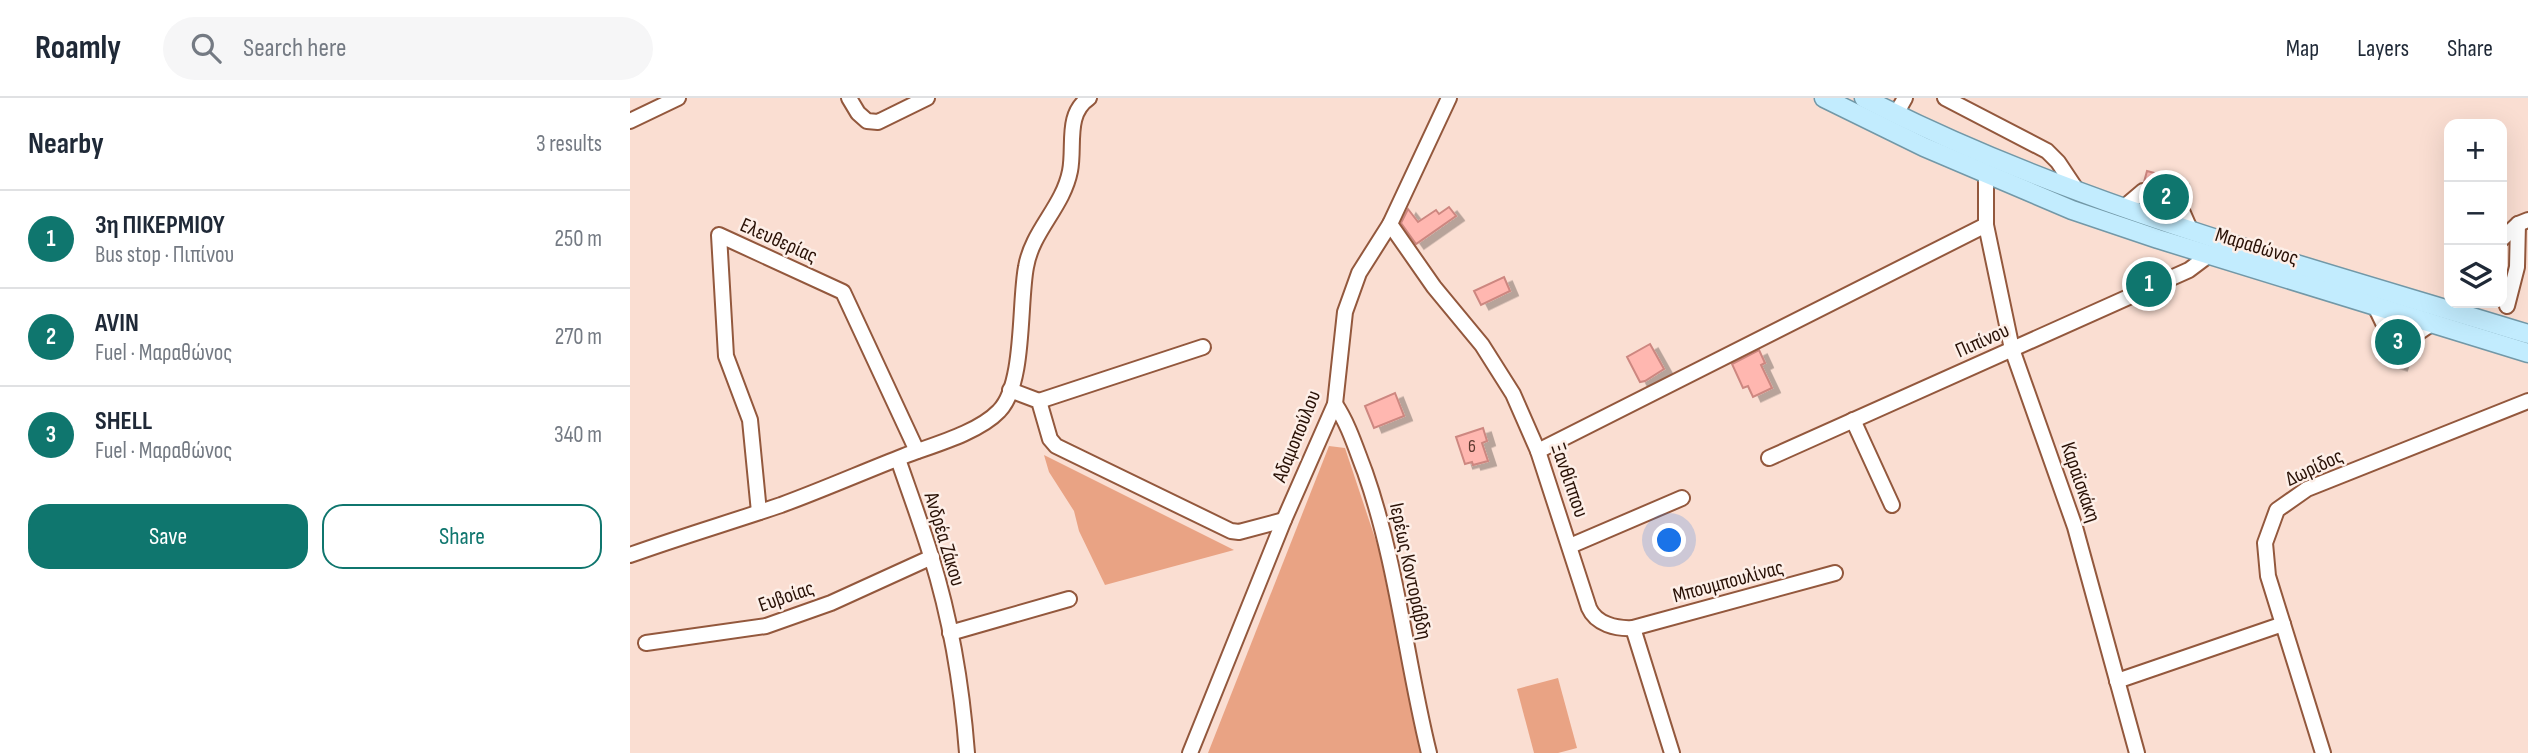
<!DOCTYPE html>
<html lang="en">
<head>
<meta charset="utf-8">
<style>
  body { margin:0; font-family:"Sofia Sans Condensed",sans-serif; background:#f6f6f7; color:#1f2937 }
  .controls { position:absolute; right:21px; top:21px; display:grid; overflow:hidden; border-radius:14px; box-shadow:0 7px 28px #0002 }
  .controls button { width:63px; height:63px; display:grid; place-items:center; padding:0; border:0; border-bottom:2px solid #e0e1e3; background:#fff; color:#1f2937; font:35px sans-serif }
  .you { position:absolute; left:1040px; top:443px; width:24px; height:24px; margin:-18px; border:5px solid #fff; border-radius:50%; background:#1a73e8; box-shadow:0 0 0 10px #1a73e833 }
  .badge { display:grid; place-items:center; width:46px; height:46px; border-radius:50%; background:#0f766e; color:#fff; font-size:23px; font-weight:700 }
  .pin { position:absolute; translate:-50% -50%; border:4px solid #fff; box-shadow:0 2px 7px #0006 }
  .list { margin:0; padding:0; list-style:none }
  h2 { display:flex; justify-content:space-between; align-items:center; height:91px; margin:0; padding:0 28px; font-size:30px }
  h2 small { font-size:23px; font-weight:400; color:#747a83 }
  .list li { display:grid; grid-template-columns:46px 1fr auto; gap:21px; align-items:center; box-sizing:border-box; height:98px; padding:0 28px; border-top:2px solid #e0e1e3 }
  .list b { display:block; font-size:26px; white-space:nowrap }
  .list p { margin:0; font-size:23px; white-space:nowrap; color:#747a83 }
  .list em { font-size:23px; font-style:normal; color:#747a83 }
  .actions { display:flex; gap:14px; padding:21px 28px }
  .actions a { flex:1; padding:16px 0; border:2px solid #0f766e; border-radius:21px; text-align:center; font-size:24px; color:#0f766e }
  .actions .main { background:#0f766e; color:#fff }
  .icon { flex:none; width:38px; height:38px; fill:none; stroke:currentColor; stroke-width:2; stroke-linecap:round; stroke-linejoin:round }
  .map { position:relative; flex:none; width:1898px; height:655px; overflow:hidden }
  header { display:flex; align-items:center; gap:42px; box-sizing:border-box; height:98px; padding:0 35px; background:#fff; border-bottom:2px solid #e0e1e3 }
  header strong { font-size:33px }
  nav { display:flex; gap:38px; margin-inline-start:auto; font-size:24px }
  .search { width:490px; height:63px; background:#f6f6f7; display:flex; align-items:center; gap:18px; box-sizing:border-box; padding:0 24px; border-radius:38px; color:#747a83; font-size:26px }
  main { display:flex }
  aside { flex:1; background:#fff }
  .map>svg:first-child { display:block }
  .green { fill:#e9a384 }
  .building { fill:#ffb7b0; stroke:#cd8780; stroke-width:2; filter:url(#shadow) }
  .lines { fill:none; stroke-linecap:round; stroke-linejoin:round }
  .minor-casing { stroke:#93583d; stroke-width:18 }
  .major-casing { stroke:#7298a7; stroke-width:21 }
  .minor { stroke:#fff; stroke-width:14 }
  .major { stroke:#c2ecfe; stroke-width:18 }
  .labels { text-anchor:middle; stroke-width:5; stroke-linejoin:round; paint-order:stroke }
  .number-label { font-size:18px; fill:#5e3a30 }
  .street-label { font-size:21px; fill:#291106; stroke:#fdefe8 }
</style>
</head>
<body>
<header>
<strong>Roamly</strong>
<div class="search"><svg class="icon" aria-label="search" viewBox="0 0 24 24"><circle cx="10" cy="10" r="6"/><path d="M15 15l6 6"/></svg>Search here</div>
<nav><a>Map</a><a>Layers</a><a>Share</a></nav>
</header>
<main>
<aside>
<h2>Nearby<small>3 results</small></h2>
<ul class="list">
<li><span class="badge">1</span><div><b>3η ΠΙΚΕΡΜΙΟΥ</b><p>Bus stop · Πιπίνου</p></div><em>250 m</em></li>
<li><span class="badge">2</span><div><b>AVIN</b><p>Fuel · Μαραθώνος</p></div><em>270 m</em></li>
<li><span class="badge">3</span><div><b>SHELL</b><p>Fuel · Μαραθώνος</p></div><em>340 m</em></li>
</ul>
<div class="actions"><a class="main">Save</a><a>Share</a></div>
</aside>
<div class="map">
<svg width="1898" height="655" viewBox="0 0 1898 655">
  <defs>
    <filter id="shadow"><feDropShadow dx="8" dy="4.5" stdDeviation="0" flood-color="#0004"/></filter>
  </defs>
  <rect width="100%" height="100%" fill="#faded2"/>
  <g class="green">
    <polygon points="699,348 715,350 749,452 791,655 578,655"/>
    <polygon points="414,357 604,452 475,487 449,433 444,413 419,374"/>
    <polygon points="928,580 947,650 928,655 904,655 887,591"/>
  </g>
  <g class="building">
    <polygon points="1517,73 1551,82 1547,95 1514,84"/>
    <polygon points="819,109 826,118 786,146 771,125 778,111 788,124 806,112 809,116"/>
    <polygon points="874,179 880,193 851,207 844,193"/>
    <polygon points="1756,241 1776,247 1769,268 1749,261"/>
    <polygon points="1020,246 1034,271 1015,283 1010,284 997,259"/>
    <polygon points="1129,252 1135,265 1131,267 1142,290 1123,299 1118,288 1113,290 1102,266"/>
    <polygon points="765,295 774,318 744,330 735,308"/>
    <polygon points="853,330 857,343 852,345 858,363 843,367 842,364 835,366 826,339"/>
  </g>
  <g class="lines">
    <g class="minor-casing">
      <g id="minor">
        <polyline points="219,0 228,15 237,23 248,24 297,0"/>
        <polyline points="1315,0 1417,53 1428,64 1448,94"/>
        <polyline points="1266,16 1275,0"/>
        <polyline points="0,23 48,0"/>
        <polyline points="1356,76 1356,127 1382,251 1445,429 1507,655"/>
        <polyline points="1493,110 1513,93 1549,106 1560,131"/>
        <path d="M 760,126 L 804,189 L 852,247 L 883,296 L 908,353 L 959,510 C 966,526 986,531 1003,530 L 1205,475"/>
        <polyline points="1872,141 1888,126 1898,122"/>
        <polyline points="1745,208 1756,231 1782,239 1801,226"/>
        <polyline points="1877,208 1887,169 1888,126"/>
        <polyline points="380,292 409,303 420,341 426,348 601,433 609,434 654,422"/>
        <polyline points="409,303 573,249"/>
        <path d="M 705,306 C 719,327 726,351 735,374 C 767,465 776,562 799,655"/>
        <polyline points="1223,322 1262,407"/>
        <polyline points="908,353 1356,127"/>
        <polyline points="1139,360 1559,172 1579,157"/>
        <path d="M 268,361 C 279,393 291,425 301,458 C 321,522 332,589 337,655"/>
        <polyline points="129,414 120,322 96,258 89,137 213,194 287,353"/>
        <polyline points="940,448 1052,400"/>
        <path d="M 0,457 C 50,439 101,424 151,407 C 192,392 233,374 274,358 C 303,347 348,335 369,313 C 395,287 389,205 396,169 C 402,133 433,109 440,73 C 445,48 435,16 459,0"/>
        <polyline points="1003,530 1042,655"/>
        <polyline points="320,535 439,501"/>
        <polyline points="16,545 136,528 201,505 302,459"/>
        <polyline points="1487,583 1653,526"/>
        <polyline points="560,655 654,422 705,306 715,214 729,175 760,126 819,0"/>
        <polyline points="1693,655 1638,478 1635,445 1647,412 1677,391 1898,303"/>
      </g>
    </g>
    <g class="major-casing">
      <g id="major">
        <polyline points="1194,0 1294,49 1442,112 1528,141 1898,255"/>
        <path d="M 1234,0 C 1444,108 1674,167 1898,236"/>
      </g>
    </g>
    <use href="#minor" class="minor"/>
    <use href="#major" class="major"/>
  </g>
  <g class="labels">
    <g class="number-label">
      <text x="842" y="354">6</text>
    </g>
    <g class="street-label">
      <text transform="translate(149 142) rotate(24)" y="7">Ελευθερίας</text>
      <text transform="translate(1627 148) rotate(17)" y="7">Μαραθώνος</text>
      <text transform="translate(1352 242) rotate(-24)" y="7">Πιπίνου</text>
      <text transform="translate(666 338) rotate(-68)" y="7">Αδαμοπούλου</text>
      <text transform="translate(1684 369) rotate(-25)" y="7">Δωρίδος</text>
      <text transform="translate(940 382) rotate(71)" y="7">Ξανθίππου</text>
      <text transform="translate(1451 384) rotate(71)" y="7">Καραϊσκάκη</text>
      <text transform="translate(315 441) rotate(73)" y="7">Ανδρέα Ζάκου</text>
      <text transform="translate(781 473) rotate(78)" y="7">Ιερέως Κοντοράβδη</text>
      <text transform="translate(1098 483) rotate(-15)" y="7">Μπουμπουλίνας</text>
      <text transform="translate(156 498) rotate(-19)" y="7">Ευβοίας</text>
    </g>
  </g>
</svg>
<div class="controls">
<button>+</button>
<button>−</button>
<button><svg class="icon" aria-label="layers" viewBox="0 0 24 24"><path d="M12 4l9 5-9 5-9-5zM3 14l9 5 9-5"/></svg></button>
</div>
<div class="you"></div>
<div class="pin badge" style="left:1519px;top:186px">1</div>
<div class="pin badge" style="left:1536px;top:99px">2</div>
<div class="pin badge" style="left:1768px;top:244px">3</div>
</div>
</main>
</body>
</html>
